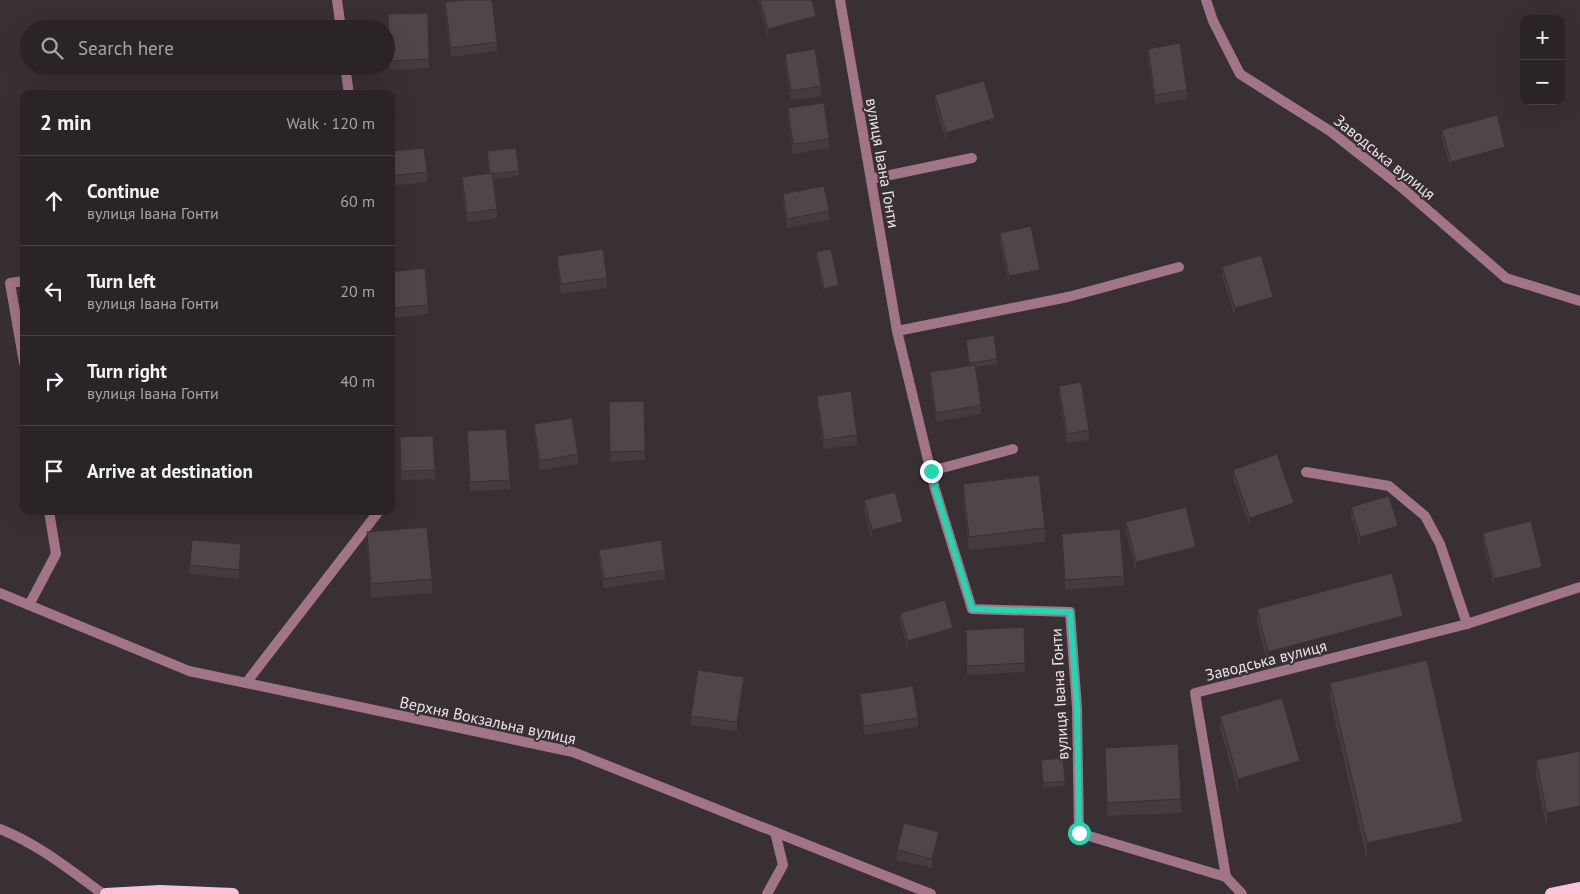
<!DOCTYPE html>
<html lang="en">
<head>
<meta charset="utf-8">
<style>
  body { margin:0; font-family:"PT Sans",sans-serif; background:#373032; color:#f1f3f6 }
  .controls { position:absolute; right:15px; top:15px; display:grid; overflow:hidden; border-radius:10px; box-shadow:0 5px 20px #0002 }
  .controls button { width:45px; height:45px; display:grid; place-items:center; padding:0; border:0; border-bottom:1px solid #474143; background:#2b2426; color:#f1f3f6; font:25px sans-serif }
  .stop { position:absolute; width:15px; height:15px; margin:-11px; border:4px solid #24d5af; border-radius:50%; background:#fff }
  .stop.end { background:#24d5af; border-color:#fff; box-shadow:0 1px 5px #0008 }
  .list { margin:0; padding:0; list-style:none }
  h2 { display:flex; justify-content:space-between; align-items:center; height:65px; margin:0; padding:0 20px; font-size:21px }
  h2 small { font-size:16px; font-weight:400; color:#a6a4a7 }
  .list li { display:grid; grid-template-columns:32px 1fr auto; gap:15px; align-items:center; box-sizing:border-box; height:90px; padding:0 20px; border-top:1px solid #474143 }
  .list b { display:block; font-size:19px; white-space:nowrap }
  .list p { margin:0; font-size:16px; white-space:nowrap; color:#a6a4a7 }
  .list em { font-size:16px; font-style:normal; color:#a6a4a7 }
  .icon { flex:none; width:28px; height:28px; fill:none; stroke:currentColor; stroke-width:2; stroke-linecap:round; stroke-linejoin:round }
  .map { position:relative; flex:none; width:1580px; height:894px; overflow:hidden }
  .search { position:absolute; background:#2b2426; box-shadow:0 5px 20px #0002; left:20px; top:20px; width:375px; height:55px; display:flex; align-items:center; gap:12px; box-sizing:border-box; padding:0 18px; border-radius:28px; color:#a6a4a7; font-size:19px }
  .panel { position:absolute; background:#2b2426; box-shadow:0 5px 20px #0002; left:20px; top:90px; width:375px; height:425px; border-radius:10px }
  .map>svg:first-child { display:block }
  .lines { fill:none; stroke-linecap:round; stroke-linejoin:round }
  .service { stroke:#a27487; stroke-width:10 }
  .minor { stroke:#a27487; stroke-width:10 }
  .primary { stroke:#fbc1d8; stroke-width:12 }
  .wall { fill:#453c40 }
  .shaded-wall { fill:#383134 }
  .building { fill:#50464a; stroke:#383134 }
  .route { stroke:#24d5af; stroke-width:6 }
  .labels { text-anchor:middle; stroke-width:4; stroke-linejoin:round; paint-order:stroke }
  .street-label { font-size:16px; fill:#e9e3e5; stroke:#393033 }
</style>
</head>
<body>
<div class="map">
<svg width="1580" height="894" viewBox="0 0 1580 894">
  <rect width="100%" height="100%" fill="#393033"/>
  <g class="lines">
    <g class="service">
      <polyline points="1206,0 1213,21 1240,74 1330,131 1400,186 1506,278 1580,301"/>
      <polyline points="871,179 972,158"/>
      <polyline points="24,281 10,283 24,363"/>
      <polyline points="897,331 1068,297 1179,267"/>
      <polyline points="931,471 1013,449"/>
      <polyline points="1306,472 1389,486 1425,516 1440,544 1467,624"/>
      <polyline points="29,605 56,554 49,511"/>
    </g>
    <g class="minor">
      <polyline points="337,0 341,29"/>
      <polyline points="840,0 897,331 935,489 972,609 1070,612 1077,708 1079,833 1226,877 1242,894"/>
      <polyline points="345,66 349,94"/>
      <polyline points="0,593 189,671 573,752 931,894"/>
      <polyline points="246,683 379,511"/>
      <path d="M 0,829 C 38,844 70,870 103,894"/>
      <polyline points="1226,877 1195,693 1467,624 1580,587"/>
      <polyline points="767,894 783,865 775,832"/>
    </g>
    <g class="primary">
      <polyline points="106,894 160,891 233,894"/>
      <polyline points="1551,894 1580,888"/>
    </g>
  </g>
  <g class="wall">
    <polygon points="758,0 812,0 816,25 768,38"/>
    <polygon points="445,2 497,42 497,51 451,57 445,12"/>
    <polygon points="388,14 429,59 429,68 390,70"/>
    <polygon points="1148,49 1187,90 1187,99 1155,104 1148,58"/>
    <polygon points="785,54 821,86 821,96 791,100 785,63"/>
    <polygon points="935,95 995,127 946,142 935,104"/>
    <polygon points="788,108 829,139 829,148 793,154 788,117"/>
    <polygon points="1442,130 1505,156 1451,171 1442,139"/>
    <polygon points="391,151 427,172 427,182 391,186"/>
    <polygon points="487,151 519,171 519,176 493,179 497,209 497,218 467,222 462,186 462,177 489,173"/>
    <polygon points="783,194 829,211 829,220 787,228 783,203"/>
    <polygon points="1000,233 1040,279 1009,285 1000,242"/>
    <polygon points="816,252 839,290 824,294 816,257"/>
    <polygon points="557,256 607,278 607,288 561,294 557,265"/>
    <polygon points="1222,267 1273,306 1235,317 1222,276"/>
    <polygon points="391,272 428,305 428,314 394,318 391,286"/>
    <polygon points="966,340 997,359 997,364 976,367 981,405 981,414 936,422 930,381 930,372 969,366"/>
    <polygon points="1059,386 1089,430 1089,440 1067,443 1059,395"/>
    <polygon points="817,396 857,435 857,445 824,449 817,405"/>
    <polygon points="609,402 645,451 645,460 610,462"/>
    <polygon points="534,424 578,454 578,464 540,470 534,433"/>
    <polygon points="467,431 510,480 510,489 470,491"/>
    <polygon points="400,437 435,470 435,479 401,480"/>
    <polygon points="1233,470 1294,512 1250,527 1233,479"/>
    <polygon points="963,484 1045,528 1045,542 969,550 963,497"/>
    <polygon points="864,500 903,531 872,539 864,510"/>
    <polygon points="1351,507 1398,535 1360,546 1351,516"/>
    <polygon points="1126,522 1196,556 1136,571 1126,532"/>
    <polygon points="367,532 432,579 432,593 371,598 367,545"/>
    <polygon points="1483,533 1542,576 1494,588 1483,542"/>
    <polygon points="1062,534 1124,576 1124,585 1065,590 1062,543"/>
    <polygon points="599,550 665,570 665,579 604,588 599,559"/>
    <polygon points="241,553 239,579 190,574 190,565"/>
    <polygon points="1257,609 1403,629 1268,665 1257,623"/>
    <polygon points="900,613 953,637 908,650 900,622"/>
    <polygon points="966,630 1025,663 1025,672 967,675"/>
    <polygon points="1330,683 1463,839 1367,860 1330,700"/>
    <polygon points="744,686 737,731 691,725 691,716"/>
    <polygon points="860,694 918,718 918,727 864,735 860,703"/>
    <polygon points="1220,716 1300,774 1238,792 1220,729"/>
    <polygon points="1105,748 1181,799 1181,813 1107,816"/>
    <polygon points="1580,751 1547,830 1536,777 1536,760"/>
    <polygon points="1041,764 1065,781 1065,786 1043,788"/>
    <polygon points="939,841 932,868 897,860 897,850"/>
  </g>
  <g class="shaded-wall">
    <polygon points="816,16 816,25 768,38 768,29"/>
    <polygon points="995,118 995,127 946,142 946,133"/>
    <polygon points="1505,147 1505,156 1451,171 1451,162"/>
    <polygon points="1040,270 1040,279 1009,285 1009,276"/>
    <polygon points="839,285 839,290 824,294 824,289"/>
    <polygon points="1273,297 1273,306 1235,317 1235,308"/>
    <polygon points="1294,503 1294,512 1250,527 1250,518"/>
    <polygon points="903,522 903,531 872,539 872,530"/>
    <polygon points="1398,526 1398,535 1360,546 1360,537"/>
    <polygon points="241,544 241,553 239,579 239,570"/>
    <polygon points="1196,547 1196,556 1136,571 1136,562"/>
    <polygon points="1542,567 1542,576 1494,588 1494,579"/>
    <polygon points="1403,616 1403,629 1268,665 1268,652"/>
    <polygon points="953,628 953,637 908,650 908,641"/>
    <polygon points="744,677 744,686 737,731 737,722"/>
    <polygon points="1300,761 1300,774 1238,792 1238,779"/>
    <polygon points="1580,806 1580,823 1547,830 1547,813"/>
    <polygon points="1463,822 1463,839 1367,860 1367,843"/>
    <polygon points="939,832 939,841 932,868 932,859"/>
  </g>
  <g class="building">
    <polygon points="465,0 492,0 497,42 451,48 445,2"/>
    <polygon points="760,0 812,0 816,16 768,29"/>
    <polygon points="428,13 429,59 390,61 388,14"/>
    <polygon points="1180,43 1187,90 1155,95 1148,49"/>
    <polygon points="815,49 821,86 791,91 785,54"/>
    <polygon points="984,81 995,118 946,133 935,95"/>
    <polygon points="824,103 829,139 793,144 788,108"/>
    <polygon points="1497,115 1505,147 1451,162 1442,130"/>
    <polygon points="424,148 427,172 391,176 391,151"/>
    <polygon points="516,148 519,171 492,174 492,173 490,173 487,151"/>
    <polygon points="492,173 497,209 467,213 462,177"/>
    <polygon points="824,186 829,211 787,219 783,194"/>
    <polygon points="1031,226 1040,270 1009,276 1000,233"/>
    <polygon points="603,249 607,278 561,284 557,256"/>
    <polygon points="831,249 839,285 824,289 816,252"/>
    <polygon points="1261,255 1273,297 1235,308 1222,267"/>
    <polygon points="425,268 428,305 394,308 391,272"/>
    <polygon points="994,335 997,359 969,363 966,340"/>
    <polygon points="975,365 981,405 936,413 930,372"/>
    <polygon points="1081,382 1089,430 1067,434 1059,386"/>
    <polygon points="851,391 857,435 824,440 817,396"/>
    <polygon points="644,401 645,451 610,452 609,402"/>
    <polygon points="572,418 578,454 540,461 534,424"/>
    <polygon points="506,429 510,480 470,482 467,431"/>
    <polygon points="433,436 435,470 401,471 400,437"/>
    <polygon points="1277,454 1294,503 1250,518 1233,470"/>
    <polygon points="1039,475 1045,528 969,537 963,484"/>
    <polygon points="895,492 903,522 872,530 864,500"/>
    <polygon points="1389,496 1398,526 1360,537 1351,507"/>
    <polygon points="1186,507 1196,547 1136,562 1126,522"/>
    <polygon points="1531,521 1542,567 1494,579 1483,533"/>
    <polygon points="427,527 432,579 371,584 367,532"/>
    <polygon points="1120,529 1124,576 1065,580 1062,534"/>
    <polygon points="192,540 241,544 239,570 190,565"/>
    <polygon points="661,540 665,570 604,579 599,550"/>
    <polygon points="1392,573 1403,616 1268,652 1257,609"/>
    <polygon points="945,600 953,628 908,641 900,613"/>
    <polygon points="1024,627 1025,663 967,666 966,630"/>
    <polygon points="1427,660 1463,822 1367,843 1330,683"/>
    <polygon points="698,670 744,677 737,722 691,716"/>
    <polygon points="913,686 918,718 864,726 860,694"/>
    <polygon points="1282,698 1300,761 1238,779 1220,716"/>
    <polygon points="1178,744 1181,799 1107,803 1105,748"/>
    <polygon points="1580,751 1580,806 1547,813 1536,760"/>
    <polygon points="1063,758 1065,781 1043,783 1041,760"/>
    <polygon points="904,823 939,832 932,859 897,850"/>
  </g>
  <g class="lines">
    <polyline class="route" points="931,471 935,489 972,609 1070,612 1077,708 1079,833"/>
  </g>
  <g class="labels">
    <g class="street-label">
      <text transform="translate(1385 157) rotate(39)" y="6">Заводська вулиця</text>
      <text transform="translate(883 163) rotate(80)" y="6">вулиця Івана Гонти</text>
      <text transform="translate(1266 660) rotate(-14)" y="6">Заводська вулиця</text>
      <text transform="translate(1059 694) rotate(-93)" y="6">вулиця Івана Гонти</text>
      <text transform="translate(488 720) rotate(12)" y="6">Верхня Вокзальна вулиця</text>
    </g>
  </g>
</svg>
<div class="controls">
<button>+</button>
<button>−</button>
</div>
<div class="stop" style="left:1079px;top:833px"></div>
<div class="stop end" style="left:931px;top:471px"></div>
<div class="search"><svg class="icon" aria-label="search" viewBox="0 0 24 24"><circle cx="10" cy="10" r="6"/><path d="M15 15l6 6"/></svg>Search here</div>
<section class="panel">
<h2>2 min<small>Walk · 120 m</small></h2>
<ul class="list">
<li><svg class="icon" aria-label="ahead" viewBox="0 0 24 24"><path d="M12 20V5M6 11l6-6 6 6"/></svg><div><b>Continue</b><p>вулиця Івана Гонти</p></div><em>60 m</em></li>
<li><svg class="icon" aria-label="left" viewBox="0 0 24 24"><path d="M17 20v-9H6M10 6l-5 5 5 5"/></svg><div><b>Turn left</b><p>вулиця Івана Гонти</p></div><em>20 m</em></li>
<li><svg class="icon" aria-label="right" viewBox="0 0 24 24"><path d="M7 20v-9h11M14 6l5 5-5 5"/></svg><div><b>Turn right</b><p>вулиця Івана Гонти</p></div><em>40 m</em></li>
<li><svg class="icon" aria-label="arrive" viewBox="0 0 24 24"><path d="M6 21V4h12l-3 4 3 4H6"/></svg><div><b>Arrive at destination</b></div></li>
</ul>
</section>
</div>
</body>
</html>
